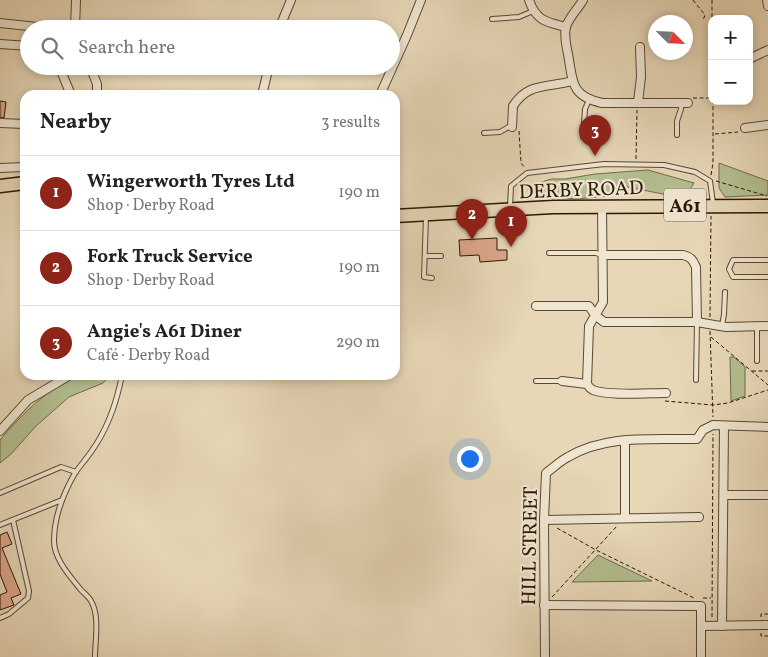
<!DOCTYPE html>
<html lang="en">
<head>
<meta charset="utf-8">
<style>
  body { margin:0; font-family:Vollkorn,serif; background:#f6f6f6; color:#222 }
  .controls { position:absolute; right:15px; top:15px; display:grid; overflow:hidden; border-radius:10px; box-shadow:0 2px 8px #0003 }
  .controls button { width:45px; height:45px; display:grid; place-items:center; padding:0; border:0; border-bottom:1px solid #e0e0e0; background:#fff; color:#222; font:25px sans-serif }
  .compass { position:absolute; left:648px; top:15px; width:45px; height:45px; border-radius:50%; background:#fff; box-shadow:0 2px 8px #0003; rotate:114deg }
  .you { position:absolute; left:469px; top:458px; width:18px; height:18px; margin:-12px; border:4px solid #fff; border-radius:50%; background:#1a73e8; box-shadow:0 0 0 8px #1a73e833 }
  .badge { display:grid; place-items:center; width:32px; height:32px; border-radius:50%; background:#8f2418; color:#fff; font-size:16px; font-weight:700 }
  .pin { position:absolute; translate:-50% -41px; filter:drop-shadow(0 1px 2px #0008) }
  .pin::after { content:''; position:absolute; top:26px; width:18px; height:15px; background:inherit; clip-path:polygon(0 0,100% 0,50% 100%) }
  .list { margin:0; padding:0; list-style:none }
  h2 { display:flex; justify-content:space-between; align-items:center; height:65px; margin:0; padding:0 20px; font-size:21px }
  h2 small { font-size:16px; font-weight:400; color:#767676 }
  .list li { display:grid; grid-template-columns:32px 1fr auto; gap:15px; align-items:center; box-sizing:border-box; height:75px; padding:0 20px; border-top:1px solid #e0e0e0 }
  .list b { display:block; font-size:19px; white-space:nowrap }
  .list p { margin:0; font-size:16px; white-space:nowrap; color:#767676 }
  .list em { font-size:16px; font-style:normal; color:#767676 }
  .icon { flex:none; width:28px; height:28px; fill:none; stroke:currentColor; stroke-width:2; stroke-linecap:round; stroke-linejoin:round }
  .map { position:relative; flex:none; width:768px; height:657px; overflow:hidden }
  .search { position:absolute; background:#fff; box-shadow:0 2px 8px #0003; left:20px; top:20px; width:380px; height:55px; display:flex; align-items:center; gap:12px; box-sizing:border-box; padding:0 18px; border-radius:28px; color:#767676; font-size:19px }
  .panel { position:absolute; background:#fff; box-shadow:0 2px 8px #0003; left:20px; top:90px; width:380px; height:290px; border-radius:15px }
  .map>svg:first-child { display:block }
  .green { fill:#b4be8f; stroke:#706b4b }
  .building { fill:#dba789; stroke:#2b1807 }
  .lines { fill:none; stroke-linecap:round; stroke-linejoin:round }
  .service-casing { stroke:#5a4833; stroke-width:6 }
  .minor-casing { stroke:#5a4833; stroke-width:10 }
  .trunk-casing { stroke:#2b1807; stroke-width:15 }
  .path { stroke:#2b1807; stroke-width:1; stroke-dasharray:4 2.5; stroke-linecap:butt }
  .service { stroke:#efe5d0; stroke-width:4 }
  .minor { stroke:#efe5d0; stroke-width:8 }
  .trunk { stroke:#e7d7b7; stroke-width:12 }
  .labels { text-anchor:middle; stroke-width:4.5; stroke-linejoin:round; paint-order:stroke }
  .shield { fill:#efe5d0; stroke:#665643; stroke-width:1 }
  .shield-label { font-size:19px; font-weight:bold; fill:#2b1807 }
  .street-label { font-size:20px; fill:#2b1807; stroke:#efe5d0 }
</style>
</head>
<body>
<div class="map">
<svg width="768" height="657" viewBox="0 0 768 657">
  <rect width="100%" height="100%" fill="#e7d7b7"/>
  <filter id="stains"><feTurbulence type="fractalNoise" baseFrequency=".004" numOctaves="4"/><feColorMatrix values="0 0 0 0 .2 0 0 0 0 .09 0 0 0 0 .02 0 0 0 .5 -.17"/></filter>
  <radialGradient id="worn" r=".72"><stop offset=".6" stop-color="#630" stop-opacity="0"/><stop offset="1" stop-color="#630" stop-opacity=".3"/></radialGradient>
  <g class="green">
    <polygon points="719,163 768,181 768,195 725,197 719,188"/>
    <polygon points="648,170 694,183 687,194 673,196 622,186 608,196 576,199 535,197 536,184 551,179 565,179 595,174"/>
    <polygon points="730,357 734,357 745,367 745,396 731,401"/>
    <path d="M 78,375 L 111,375 L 103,383 L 69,397 L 36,426 L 11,454 L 0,463 L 0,440 C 23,413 45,391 78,375 Z"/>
    <polygon points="598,555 652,581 572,582"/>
  </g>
  <g class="building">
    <polygon points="0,101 6,102 4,118 0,117"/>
    <polygon points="497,238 497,250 507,250 507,260 480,262 479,255 460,256 459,240"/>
    <polygon points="7,532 12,544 2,548 21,594 11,598 14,605 0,610 0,595 7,592 0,574 0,535"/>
  </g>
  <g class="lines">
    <g class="service-casing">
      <g id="service">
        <polyline points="492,19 519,17 533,11"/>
        <polyline points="484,133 500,132 512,125"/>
        <polyline points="677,135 677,121 681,109 681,103"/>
        <polyline points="583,137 585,109 589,100"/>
        <polyline points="510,207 511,186 527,173 604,164 664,165 695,172 710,181 713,203"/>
        <polyline points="426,216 424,277 432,278"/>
        <polyline points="549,253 596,253 602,255"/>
        <polyline points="425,256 441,256"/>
        <polyline points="768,260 733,260 729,269 733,277 768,277"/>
        <polyline points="722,326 724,314 725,292"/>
        <polyline points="757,326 757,361"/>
        <polyline points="696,380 697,322"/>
        <polyline points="536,381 562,381"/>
        <polyline points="0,493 61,467 76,472"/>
        <polyline points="0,525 62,500"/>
        <polyline points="0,618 9,614 28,598 29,591 13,520"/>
        <path d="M 95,657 C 95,640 100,616 91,601 C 89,597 84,593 81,590 C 70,576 54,559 54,541 C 54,516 63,494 75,473 C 80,466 86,459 91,452 C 107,430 117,401 122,375"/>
      </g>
    </g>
    <g class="minor-casing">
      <g id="minor">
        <path d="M 529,0 C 536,21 547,22 566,27"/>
        <path d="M 583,0 C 578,9 569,17 566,27 C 564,35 566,45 568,54 C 573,81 570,96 602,103 L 688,103"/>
        <polyline points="767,0 768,6"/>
        <polyline points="0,23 37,27 75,27"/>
        <polyline points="75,29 76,0"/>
        <polyline points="279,29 291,0"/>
        <polyline points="0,44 29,46"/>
        <polyline points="749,59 768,50"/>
        <polyline points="59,66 71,95"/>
        <polyline points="90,66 97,84 97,95"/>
        <polyline points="262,95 269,66"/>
        <polyline points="380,95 407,35 421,0"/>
        <polyline points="638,102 641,77 640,47"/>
        <polyline points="0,123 25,124"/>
        <path d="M 512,127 L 513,106 C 528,82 548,88 572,81"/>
        <polyline points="745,128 768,125"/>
        <polyline points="0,168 25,167"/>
        <path d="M 602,206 L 603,302 L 589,326 L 587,384 C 589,387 589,388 593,390 C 607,396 649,393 666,393"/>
        <path d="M 603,255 L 683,255 C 691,257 693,260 696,267 L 697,322"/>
        <polyline points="536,306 589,306 595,315 604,322 697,322 726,327 768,326"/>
        <polyline points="562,381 587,384"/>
        <polyline points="0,431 28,400 70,375"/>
        <polyline points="625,441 625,518"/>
        <polyline points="724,495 768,495"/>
        <polyline points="544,520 699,517"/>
        <polyline points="544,605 701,606 701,657"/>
        <polyline points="701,626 768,625"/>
        <polyline points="722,626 724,426"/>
        <path d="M 545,657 L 544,520 L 546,473 C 553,468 560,461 568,457 C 606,434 654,440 697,439 L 703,430 L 713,425 L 768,427"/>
      </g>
    </g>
    <g class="trunk-casing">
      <g id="trunk">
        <polyline points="0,186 25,183"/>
        <polyline points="395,216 553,207 768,206"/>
      </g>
    </g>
    <g class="path">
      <polyline points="693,0 705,15 704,18 702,18"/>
      <polyline points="712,0 712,19"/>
      <polyline points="693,98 712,98"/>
      <polyline points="519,131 521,163 525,168"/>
      <polyline points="715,134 738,132"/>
      <polyline points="636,159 637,110"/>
      <polyline points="711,175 713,163 713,101"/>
      <polyline points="716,181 767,196"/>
      <polyline points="710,317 711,216"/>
      <polyline points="395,321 399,321"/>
      <polyline points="710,331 713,417"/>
      <polyline points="711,337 768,385"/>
      <polyline points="752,371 768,371"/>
      <polyline points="665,401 713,405 728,403 768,390"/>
      <polyline points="557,528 596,550 694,598"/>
      <polyline points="552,597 617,526"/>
      <polyline points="703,598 711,598"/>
      <polyline points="712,617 713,434"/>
      <polyline points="761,617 761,614 768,614"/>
      <polyline points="761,633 761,636 768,636"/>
    </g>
    <use href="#service" class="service"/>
    <use href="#minor" class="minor"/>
    <use href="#trunk" class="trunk"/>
  </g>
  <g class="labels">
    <rect class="shield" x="664" y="188.5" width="42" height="33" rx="4"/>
    <g class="shield-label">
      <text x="685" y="212">A61</text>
    </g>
    <g class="street-label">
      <text transform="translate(581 189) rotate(-2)" y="7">DERBY ROAD</text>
      <text transform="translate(529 546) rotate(-89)" y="7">HILL STREET</text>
    </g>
  </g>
  <rect width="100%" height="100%" filter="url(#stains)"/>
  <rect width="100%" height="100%" fill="url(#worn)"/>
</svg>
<div class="controls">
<button>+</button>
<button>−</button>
</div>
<svg class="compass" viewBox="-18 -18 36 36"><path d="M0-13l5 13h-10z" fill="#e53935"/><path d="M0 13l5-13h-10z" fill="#767676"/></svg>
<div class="you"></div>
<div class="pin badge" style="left:511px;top:247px">1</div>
<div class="pin badge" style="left:472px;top:240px">2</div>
<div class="pin badge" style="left:595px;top:156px">3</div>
<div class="search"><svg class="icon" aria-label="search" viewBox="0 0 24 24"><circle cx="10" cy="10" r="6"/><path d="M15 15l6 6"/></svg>Search here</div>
<section class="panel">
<h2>Nearby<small>3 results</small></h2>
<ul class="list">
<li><span class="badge">1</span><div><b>Wingerworth Tyres Ltd</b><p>Shop · Derby Road</p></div><em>190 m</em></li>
<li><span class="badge">2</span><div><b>Fork Truck Service</b><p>Shop · Derby Road</p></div><em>190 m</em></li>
<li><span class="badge">3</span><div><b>Angie's A61 Diner</b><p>Café · Derby Road</p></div><em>290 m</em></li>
</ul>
</section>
</div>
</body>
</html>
